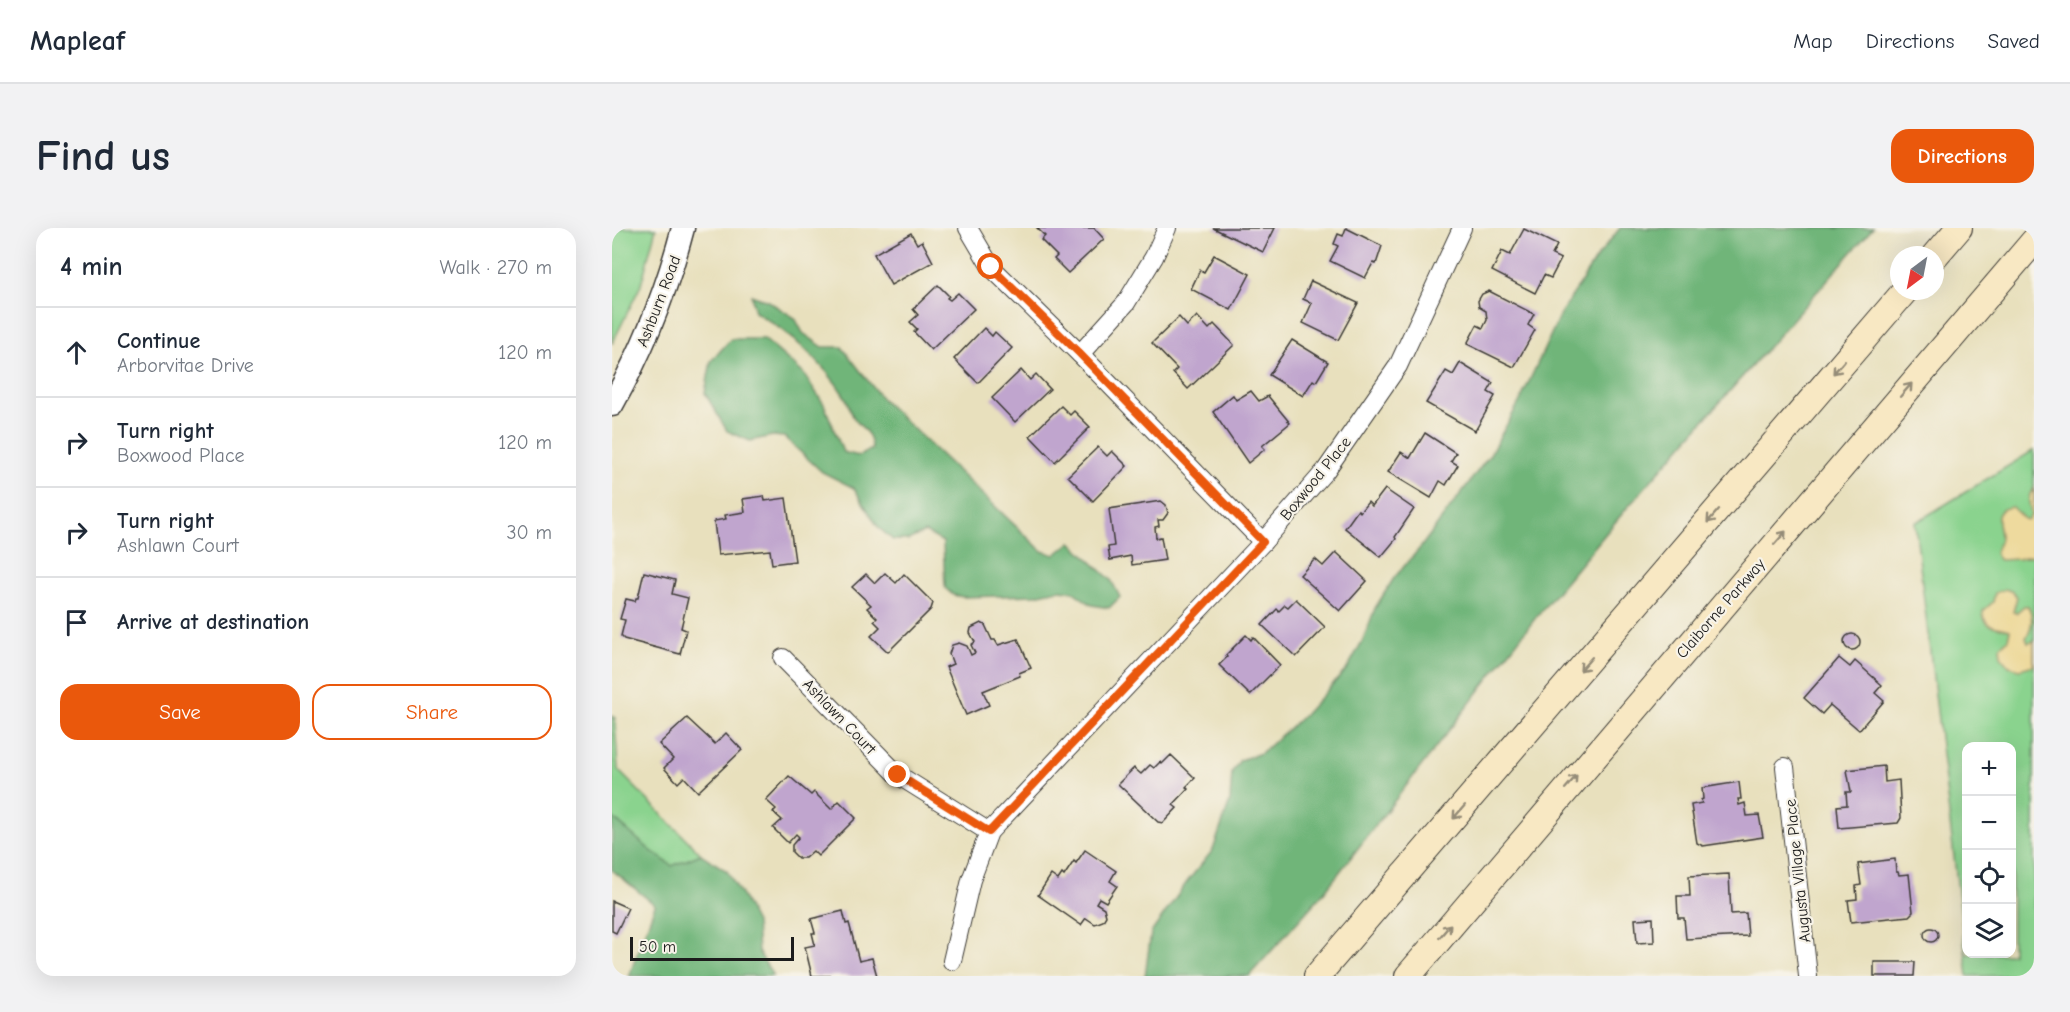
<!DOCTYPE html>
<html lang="en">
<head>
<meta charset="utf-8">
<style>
  body { margin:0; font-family:"Comic Neue",sans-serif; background:#f2f2f3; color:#1f2937 }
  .controls { position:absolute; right:18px; bottom:18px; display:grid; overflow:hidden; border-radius:12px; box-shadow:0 6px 24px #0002 }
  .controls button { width:54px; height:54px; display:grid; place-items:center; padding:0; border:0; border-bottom:2px solid #e0e1e3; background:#fff; color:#1f2937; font:30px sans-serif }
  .compass { position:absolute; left:1278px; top:18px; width:54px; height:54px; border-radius:50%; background:#fff; box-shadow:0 6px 24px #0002; rotate:212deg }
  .scale { position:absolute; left:18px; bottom:15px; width:164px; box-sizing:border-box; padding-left:6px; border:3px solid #1c1c1c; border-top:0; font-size:16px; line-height:21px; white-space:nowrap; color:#1c1c1c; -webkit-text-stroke:4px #f7f3e8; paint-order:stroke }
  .stop { position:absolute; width:18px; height:18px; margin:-14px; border:4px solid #ea580c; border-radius:50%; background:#fff }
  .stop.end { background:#ea580c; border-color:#fff; box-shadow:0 2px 6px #0008 }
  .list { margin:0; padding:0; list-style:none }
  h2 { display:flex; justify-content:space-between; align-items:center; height:78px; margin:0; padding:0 24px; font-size:26px }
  h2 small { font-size:20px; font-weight:400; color:#747a83 }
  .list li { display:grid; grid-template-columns:39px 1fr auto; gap:18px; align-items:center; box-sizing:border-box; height:90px; padding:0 24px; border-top:2px solid #e0e1e3 }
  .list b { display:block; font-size:22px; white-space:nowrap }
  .list p { margin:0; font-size:20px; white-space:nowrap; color:#747a83 }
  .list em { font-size:20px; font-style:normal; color:#747a83 }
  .actions { display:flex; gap:12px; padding:18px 24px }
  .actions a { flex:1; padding:14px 0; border:2px solid #ea580c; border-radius:18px; text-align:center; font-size:21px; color:#ea580c }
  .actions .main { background:#ea580c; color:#fff }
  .icon { flex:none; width:33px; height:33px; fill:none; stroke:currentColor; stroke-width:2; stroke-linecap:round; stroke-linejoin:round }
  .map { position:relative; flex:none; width:1422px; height:748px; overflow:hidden; border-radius:18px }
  header { display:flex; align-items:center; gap:36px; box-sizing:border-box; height:84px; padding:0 30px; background:#fff; border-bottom:2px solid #e0e1e3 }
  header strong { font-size:28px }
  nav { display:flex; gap:33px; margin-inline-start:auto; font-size:21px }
  .intro { display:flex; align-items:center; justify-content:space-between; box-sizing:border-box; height:144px; padding:0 36px }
  h1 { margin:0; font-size:42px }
  .button { padding:15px 27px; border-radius:18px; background:#ea580c; color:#fff; font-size:21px; font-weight:700 }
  main { display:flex; gap:36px; padding:0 36px }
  aside { flex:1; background:#fff; border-radius:18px; box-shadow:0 6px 24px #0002 }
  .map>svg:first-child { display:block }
  .green { fill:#8ad38e; stroke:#537855; stroke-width:1.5; fill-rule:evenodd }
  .forest { fill:#6fb579; stroke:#46684a; stroke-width:1.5 }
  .sand { fill:#eeda9e; stroke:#857b5d; stroke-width:1.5 }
  .building { fill:#c0a5ce }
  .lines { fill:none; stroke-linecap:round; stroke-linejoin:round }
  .minor-casing { stroke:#3b3934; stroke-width:20 }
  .tertiary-casing { stroke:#3b3934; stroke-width:25 }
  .secondary-casing { stroke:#3b3934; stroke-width:28 }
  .minor { stroke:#fff; stroke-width:18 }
  .tertiary { stroke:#fff; stroke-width:22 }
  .secondary { stroke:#f8e8c3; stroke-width:26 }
  .oneway { stroke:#958c78 }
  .route { stroke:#ea580c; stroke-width:8 }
  .labels { text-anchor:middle; stroke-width:4.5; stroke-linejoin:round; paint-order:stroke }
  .street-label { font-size:16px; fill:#1c1c1c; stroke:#f7f3e8 }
</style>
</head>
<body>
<header>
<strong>Mapleaf</strong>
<nav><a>Map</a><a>Directions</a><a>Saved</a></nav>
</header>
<div class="intro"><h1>Find us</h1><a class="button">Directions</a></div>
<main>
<aside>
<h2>4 min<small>Walk · 270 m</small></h2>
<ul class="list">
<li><svg class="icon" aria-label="ahead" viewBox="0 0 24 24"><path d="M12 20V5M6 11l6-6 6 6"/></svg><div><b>Continue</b><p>Arborvitae Drive</p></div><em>120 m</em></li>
<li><svg class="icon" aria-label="right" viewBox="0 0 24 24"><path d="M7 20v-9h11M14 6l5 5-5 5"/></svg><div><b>Turn right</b><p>Boxwood Place</p></div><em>120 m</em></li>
<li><svg class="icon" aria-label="right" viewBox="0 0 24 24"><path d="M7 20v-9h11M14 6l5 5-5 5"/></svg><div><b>Turn right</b><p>Ashlawn Court</p></div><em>30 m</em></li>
<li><svg class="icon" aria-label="arrive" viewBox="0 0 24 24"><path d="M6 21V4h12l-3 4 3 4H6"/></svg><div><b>Arrive at destination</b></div></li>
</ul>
<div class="actions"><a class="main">Save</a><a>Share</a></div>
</aside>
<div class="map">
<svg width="1422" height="748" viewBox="0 0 1422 748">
  <rect width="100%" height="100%" fill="#f7f3e8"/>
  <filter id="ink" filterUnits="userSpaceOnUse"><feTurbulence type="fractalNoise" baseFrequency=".0167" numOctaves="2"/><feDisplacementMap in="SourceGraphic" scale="12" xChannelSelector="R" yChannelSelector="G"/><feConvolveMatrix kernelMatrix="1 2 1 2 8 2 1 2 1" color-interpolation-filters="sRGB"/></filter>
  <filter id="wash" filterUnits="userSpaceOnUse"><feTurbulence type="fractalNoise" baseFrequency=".008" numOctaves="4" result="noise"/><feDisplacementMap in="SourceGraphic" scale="24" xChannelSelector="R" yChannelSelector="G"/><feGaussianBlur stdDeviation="1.35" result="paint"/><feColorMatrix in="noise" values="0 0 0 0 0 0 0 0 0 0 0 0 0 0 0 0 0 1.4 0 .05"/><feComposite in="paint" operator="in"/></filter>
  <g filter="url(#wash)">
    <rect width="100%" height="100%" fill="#e8e0bd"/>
    <g class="green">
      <polygon points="0,0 44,0 29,57 0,116"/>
      <path d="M 1422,222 L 1422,748 L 1356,748 L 1303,295 ZM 1354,518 L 1400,518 L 1400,726 L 1354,726 Z"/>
      <polygon points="0,488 3,490 6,542 89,626 60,638 38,622 0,589"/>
    </g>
    <g class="forest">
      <polygon points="1008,0 1261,0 1015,280 925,388 713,663 637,748 533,748 539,705 575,654 601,622 618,573 620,544 628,532 649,525 692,487 735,441 753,408 763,380 782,350 808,320 877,228 908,173 948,87 982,33"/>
      <path d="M 139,67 L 156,73 L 183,90 L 191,105 L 211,119 L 230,119 L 270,171 L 430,323 L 443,327 L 459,314 L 499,352 L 508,369 L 497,380 L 480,377 L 460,363 L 446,362 L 423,367 L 351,369 L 341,367 L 333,360 L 331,314 L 313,304 L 296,312 L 281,312 L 266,299 L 242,260 L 210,244 L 172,209 L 160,208 L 138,213 L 115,203 L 93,165 L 99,133 L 119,111 L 152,111 L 191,145 L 212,176 L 231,224 L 247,228 L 260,221 C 258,202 252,204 242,190 C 238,184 237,175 233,169 C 212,135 177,104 143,84 Z"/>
      <polygon points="0,589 38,622 60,638 89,626 115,643 133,673 144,695 146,723 161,748 17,748 43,677 0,642"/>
    </g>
    <g class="sand">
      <path d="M 1422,260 L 1422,327 L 1406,331 L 1388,332 C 1378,323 1387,320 1388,310 C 1389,300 1377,281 1400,279 L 1412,291 L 1416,292 L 1419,287 L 1417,273 L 1418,266 Z"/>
      <path d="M 1393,361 L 1401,364 L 1405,369 L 1401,384 L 1404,385 L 1412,378 L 1416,378 C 1422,390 1420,399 1414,410 L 1416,415 L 1422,413 L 1422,437 L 1408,441 L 1397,438 L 1389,428 L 1388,419 L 1396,411 L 1398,402 C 1386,398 1371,401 1371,383 L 1381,374 L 1383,365 Z"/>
    </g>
    <g id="blocks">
      <g class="building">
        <polygon points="425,0 482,0 492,11 456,45 442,31 445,28 429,12 433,8"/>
        <polygon points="601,0 663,0 651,24"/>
        <polygon points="734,0 770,18 764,36 761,35 753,50 718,33 726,18 722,16 726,6 731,8"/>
        <polygon points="912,1 945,17 940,27 949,31 939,50 932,47 923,65 880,43 890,23 898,27"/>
        <polygon points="299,5 305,16 310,13 321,34 279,57 262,26"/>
        <polygon points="602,27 638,46 619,82 579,61 588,42 592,44"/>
        <polygon points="699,53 746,75 726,112 691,95 700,75 691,71"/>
        <polygon points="326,57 337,68 335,70 338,72 346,65 362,81 319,122 302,104 305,101 298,94 306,87 301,81"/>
        <polygon points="877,63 922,86 916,97 923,102 902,139 855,116 865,97 871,100 875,92 874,83 867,79 866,73 870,66"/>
        <polygon points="585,88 597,101 602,96 622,117 576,161 561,145 565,141 540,115 567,89 575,98"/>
        <polygon points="372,100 380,108 383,104 400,120 366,155 342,131"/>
        <polygon points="680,112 716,134 704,154 701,152 691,168 657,147"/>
        <polygon points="848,135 881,155 876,164 883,168 863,203 814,175 834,143 841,147"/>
        <polygon points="409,142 418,152 424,146 438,161 403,194 380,170"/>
        <polygon points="639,163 647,173 656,168 678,195 650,218 653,221 636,235 601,184 621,167 624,172"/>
        <polygon points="449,178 458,187 462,183 478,199 443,234 418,208"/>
        <polygon points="813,205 844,225 839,233 846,237 834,257 828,253 819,270 776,244 789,224 798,230"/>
        <polygon points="486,219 495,228 500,223 515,238 481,273 456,248"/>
        <polygon points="773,261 802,281 783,309 784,311 769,329 733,300 746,282 748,284 756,274 760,278"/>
        <polygon points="152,268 153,273 174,270 183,333 160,336 158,322 106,327 102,293 114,291 113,287 133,284 131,271"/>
        <polygon points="549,273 554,277 556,285 551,292 546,292 547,298 543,299 544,310 549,309 553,332 520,337 519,328 498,332 496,319 502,318 497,281"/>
        <polygon points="724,324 755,353 728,383 688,347 703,331 711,338"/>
        <polygon points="32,344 63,352 60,366 76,370 69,400 74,402 68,426 12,411 9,408 13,392 8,391 14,371 23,373 24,370 26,370"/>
        <polygon points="273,345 284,355 292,346 321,375 319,381 276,424 259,408 268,399 262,393 265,390 255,380 259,377 240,359 254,346 263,355"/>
        <polygon points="684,371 713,399 684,429 650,397 665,381 667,383 673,377 676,379"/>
        <polygon points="369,395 373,397 380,412 383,412 386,417 406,411 419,440 407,445 408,448 371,463 377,477 354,487 334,439 341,436 337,426 340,417 347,415 355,418 359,427 363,425 359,417 363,414 358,405 359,400"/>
        <circle cx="1240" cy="414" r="8"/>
        <polygon points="634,407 639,412 641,409 668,437 638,467 607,437 615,429 614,427"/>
        <polygon points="1227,430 1238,439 1243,433 1270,457 1263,465 1272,473 1247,502 1218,477 1210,486 1192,470"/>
        <polygon points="75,490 103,516 114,505 130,522 86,564 72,549 66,555 52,540 61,531 47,516"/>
        <polygon points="559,527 583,550 574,559 576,561 561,577 565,580 551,595 546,594 506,556 522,540 529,546 538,537 542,540 548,534 550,536"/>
        <polygon points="1272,538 1273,554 1287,552 1289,590 1286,595 1227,600 1225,578 1235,577 1234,564 1239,564 1235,542"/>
        <polygon points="177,548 199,567 202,564 219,581 227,573 244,590 206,628 201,623 193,630 186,630 180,624 180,617 187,609 184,606 176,615 161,600 170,592 161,584 164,581 154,572"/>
        <polygon points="1127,554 1129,571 1126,571 1127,577 1133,575 1135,588 1147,587 1151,609 1091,618 1085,615 1079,577 1090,575 1089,572 1091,571 1090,560"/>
        <polygon points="473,622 504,643 498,653 505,658 494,674 487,670 484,675 492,680 494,688 491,693 483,696 474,690 469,697 426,667 439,647 446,652 450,646 452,648 462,633 464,635"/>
        <polygon points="1283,631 1284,644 1286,644 1287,647 1297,646 1301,684 1297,688 1239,694 1236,672 1245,671 1244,658 1249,657 1246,636"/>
        <polygon points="1117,646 1119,686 1134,685 1136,708 1074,711 1072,690 1066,690 1065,668 1078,668 1077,648"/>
        <polygon points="0,673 16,680 4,705 0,703"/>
        <polygon points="231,683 234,696 237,695 247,733 260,730 265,748 200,748 193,719 203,717 200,705 203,705 199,691"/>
        <polygon points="1041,690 1042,714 1025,715 1023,691"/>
        <circle cx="1319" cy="707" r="7"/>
        <polygon points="1262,734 1303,734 1302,748 1262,748"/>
      </g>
    </g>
  </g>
  <g filter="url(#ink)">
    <use href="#blocks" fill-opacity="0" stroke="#3b3934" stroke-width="1.5"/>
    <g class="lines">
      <g class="minor-casing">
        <g id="minor">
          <polyline points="356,0 379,39 468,126 651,314"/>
          <polyline points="468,126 514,75 542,29 555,0"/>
          <polyline points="171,430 286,547 377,604"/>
          <polyline points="1173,539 1196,748"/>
          <polyline points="340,733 359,652 377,604 651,314 714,242 786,138 850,0"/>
        </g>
      </g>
      <g class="tertiary-casing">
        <path id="tertiary" d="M 0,177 C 31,122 55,61 71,0"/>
      </g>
      <g class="secondary-casing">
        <g id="secondary">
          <polyline points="1323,28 1347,0"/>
          <polyline points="705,748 1293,63"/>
          <polyline points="796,748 1422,13"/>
        </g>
      </g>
      <use href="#minor" class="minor"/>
      <use href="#tertiary" class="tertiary"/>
      <use href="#secondary" class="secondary"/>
    </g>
    <defs><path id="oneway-shaft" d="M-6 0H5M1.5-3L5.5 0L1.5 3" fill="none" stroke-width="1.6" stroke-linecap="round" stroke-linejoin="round" transform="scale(1.5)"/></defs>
    <g class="oneway">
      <use href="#oneway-shaft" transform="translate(1227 139) rotate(131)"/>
      <use href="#oneway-shaft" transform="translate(1294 162) rotate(-49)"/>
      <use href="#oneway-shaft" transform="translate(1101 288) rotate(131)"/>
      <use href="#oneway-shaft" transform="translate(1168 310) rotate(-49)"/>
      <use href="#oneway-shaft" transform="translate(974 436) rotate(131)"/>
      <use href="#oneway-shaft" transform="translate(959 554) rotate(-49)"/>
      <use href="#oneway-shaft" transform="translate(847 584) rotate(131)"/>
      <use href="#oneway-shaft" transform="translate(833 703) rotate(-50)"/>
    </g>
  </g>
  <g class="lines" filter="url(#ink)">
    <polyline class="route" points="286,547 377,604 651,314 468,126 379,39"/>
  </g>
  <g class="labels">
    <g class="street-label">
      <text transform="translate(46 73) rotate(-69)" y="6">Ashburn Road</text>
      <text transform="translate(703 250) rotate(-51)" y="6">Boxwood Place</text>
      <text transform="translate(1108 380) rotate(-49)" y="6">Claiborne Parkway</text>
      <text transform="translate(228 488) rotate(46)" y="6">Ashlawn Court</text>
      <text transform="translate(1185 643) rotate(-96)" y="6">Augusta Village Place</text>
    </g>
  </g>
</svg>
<div class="controls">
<button>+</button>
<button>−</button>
<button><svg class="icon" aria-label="locate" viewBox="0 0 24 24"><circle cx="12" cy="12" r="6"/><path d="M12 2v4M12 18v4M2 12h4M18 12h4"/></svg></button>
<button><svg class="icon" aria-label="layers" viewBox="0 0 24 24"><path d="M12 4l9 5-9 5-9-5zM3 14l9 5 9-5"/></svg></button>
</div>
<svg class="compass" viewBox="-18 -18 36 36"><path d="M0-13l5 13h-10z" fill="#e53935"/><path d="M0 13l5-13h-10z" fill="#747a83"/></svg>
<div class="scale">50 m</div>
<div class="stop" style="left:379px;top:39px"></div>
<div class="stop end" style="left:286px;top:547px"></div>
</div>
</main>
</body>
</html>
